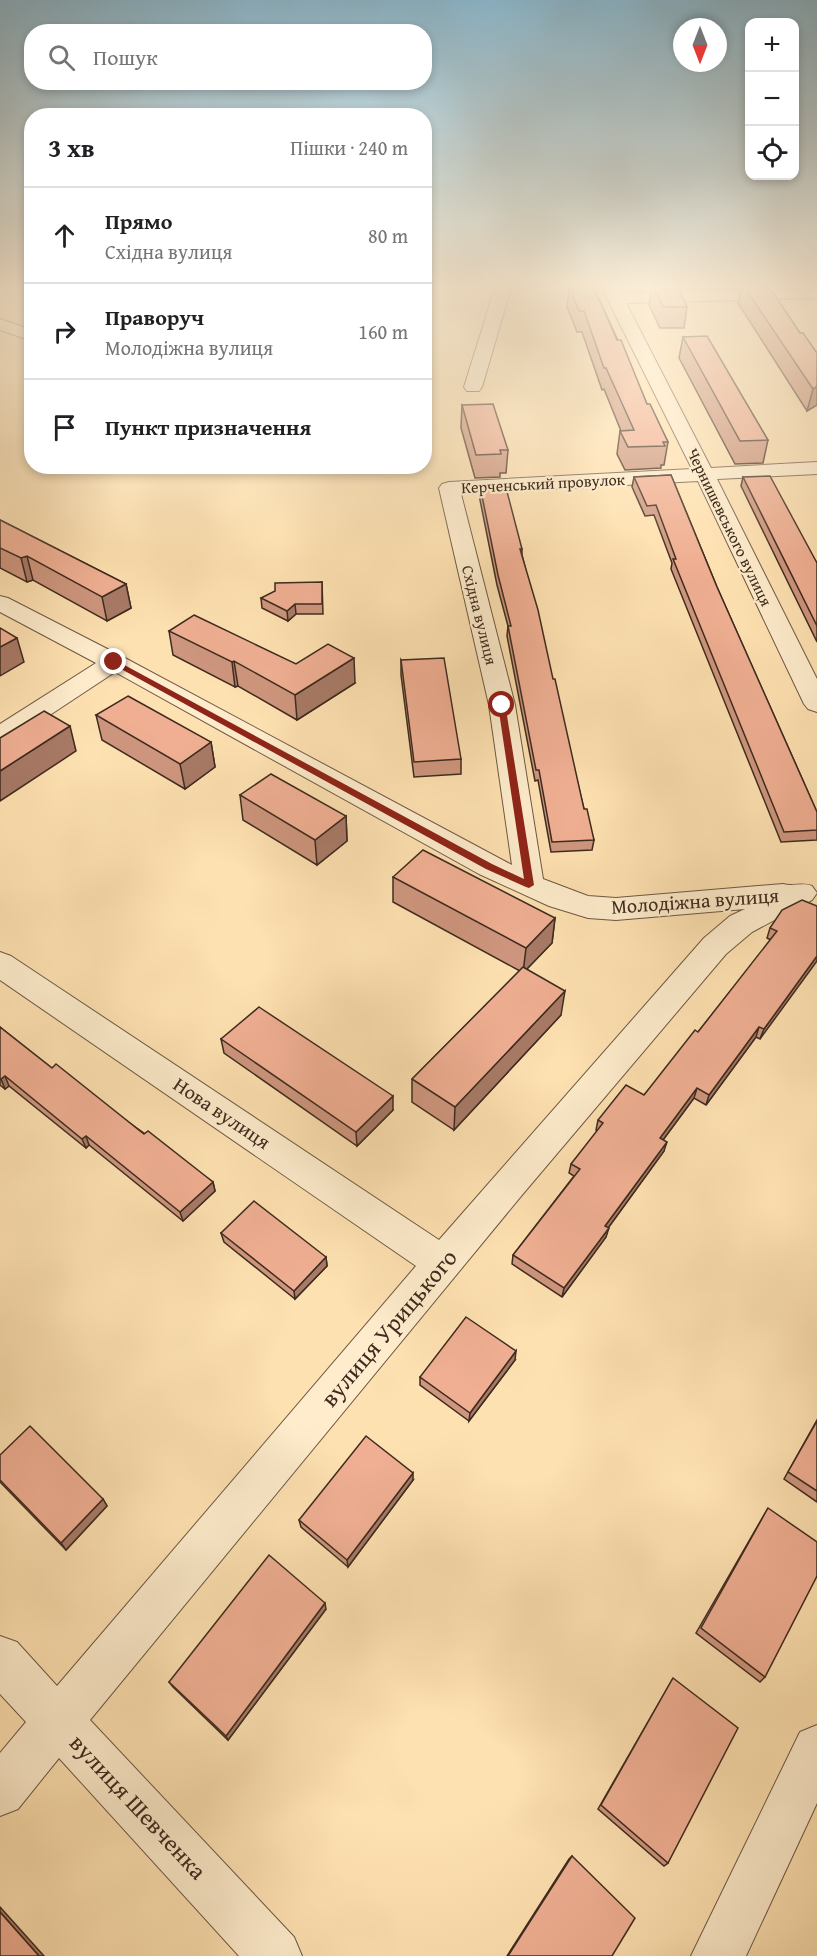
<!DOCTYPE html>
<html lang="uk">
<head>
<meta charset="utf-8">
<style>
  body { margin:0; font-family:"Gentium Book Plus",serif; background:#f6f6f6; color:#202124 }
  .controls { position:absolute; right:18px; top:18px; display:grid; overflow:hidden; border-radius:12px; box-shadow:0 3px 9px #0003 }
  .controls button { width:54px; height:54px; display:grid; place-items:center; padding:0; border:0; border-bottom:2px solid #e0e0e0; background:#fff; color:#202124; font:30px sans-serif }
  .compass { position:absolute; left:673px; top:18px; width:54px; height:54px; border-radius:50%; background:#fff; box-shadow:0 3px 9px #0003; rotate:180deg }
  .stop { position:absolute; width:18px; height:18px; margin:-14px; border:4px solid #8f2418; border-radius:50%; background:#fff }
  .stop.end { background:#8f2418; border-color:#fff; box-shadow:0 2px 6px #0008 }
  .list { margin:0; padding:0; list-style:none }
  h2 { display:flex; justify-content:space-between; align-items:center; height:78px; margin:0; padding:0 24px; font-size:26px }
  h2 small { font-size:20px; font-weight:400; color:#757577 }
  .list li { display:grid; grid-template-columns:39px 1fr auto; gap:18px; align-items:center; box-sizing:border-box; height:96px; padding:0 24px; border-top:2px solid #e0e0e0 }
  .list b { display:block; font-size:22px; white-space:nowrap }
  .list p { margin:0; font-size:20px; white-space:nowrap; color:#757577 }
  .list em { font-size:20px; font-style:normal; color:#757577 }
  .icon { flex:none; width:33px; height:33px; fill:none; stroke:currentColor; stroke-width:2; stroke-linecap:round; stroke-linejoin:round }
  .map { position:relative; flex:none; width:817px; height:1956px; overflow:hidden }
  .search { position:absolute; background:#fff; box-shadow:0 3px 9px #0003; left:24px; top:24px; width:408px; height:66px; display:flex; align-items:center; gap:15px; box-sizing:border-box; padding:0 21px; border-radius:24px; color:#757577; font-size:22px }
  .panel { position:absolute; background:#fff; box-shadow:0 3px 9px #0003; left:24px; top:108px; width:408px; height:366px; border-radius:24px }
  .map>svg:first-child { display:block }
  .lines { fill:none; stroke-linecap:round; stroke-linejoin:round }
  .minor-casing { stroke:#6e5844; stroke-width:2 }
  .minor { fill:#feeccc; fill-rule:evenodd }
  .wall { fill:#ce967e; stroke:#3e2b1f; stroke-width:1.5 }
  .shaded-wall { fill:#a87a67; stroke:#3e2b1f; stroke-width:1.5 }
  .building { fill:#f0af93; stroke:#3e2b1f; stroke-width:1.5 }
  .route { fill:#8f2418 }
  .labels { text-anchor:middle; stroke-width:4.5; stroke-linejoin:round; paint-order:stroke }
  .far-street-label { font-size:16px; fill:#3e2b1f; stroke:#feeccc }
  .street-label { font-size:20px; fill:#3e2b1f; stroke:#feeccc }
  .near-street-label { font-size:24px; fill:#3e2b1f; stroke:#feeccc }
</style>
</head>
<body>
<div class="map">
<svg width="817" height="1956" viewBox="0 0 817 1956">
  <rect width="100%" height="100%" fill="#fee1b1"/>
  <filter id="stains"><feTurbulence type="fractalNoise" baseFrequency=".00333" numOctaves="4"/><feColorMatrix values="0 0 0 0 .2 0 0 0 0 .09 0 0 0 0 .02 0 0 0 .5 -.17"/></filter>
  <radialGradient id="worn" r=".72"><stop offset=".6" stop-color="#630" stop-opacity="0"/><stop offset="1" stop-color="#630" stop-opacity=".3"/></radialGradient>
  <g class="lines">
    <g class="minor-casing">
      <g id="minor">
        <polygon points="0,288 18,288 16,291 0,296"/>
        <polygon points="495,288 511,288 482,387 479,391 467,391 464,387"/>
        <path d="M 602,288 L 618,288 L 621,293 L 817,288 L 817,298 L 626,303 L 711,468 L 817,462 L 817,474 L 717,479 L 817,679 L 817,712 L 808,709 L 804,704 L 698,481 L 461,494 L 515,705 L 543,879 L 588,896 L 616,898 L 783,884 C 793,887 802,882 812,886 L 817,893 L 812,900 L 752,932 L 726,954 L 522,1195 L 90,1720 L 294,1937 L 302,1956 L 239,1956 L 59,1758 L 18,1809 L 0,1816 L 0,1753 L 26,1722 L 0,1694 L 0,1636 L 17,1642 L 57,1686 L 416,1266 L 0,980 L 0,952 L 11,956 L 439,1240 L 704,938 L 730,916 L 745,909 L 616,920 L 588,918 L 549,906 L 479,874 L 115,672 L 9,742 L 0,744 L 0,724 L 96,663 L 0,612 L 0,596 L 8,598 L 123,657 L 512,865 L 489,705 L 439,488 L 442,484 L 449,482 L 692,469 Z"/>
        <polygon points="0,319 32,330 32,341 0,330"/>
        <polygon points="817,1725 817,1803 746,1956 691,1956 800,1732"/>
      </g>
    </g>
    <use href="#minor" class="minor"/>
  </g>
  <g class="wall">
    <polygon points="569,288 594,288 647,404 668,442 664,465 661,465 661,468 625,470 617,454 620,431 621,431 604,389 602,390 582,332 577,332 567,307"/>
    <polygon points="651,288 678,288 687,307 684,328 660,328 649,305"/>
    <polygon points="741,288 770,288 800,333 817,353 817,405 807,411 738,303"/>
    <polygon points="683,337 768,440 763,463 735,464 679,358"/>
    <polygon points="462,405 508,450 506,473 500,473 500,477 475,478 461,428"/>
    <polygon points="671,475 717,587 817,812 817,840 781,842 671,569 672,563 654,515 645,516 632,487 634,477"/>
    <polygon points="743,477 817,563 817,642 741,486"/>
    <polygon points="480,486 522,549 522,555 584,809 594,840 592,850 551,852 538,780 535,781 507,636 508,626 497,585 479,495"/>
    <polygon points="0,520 126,584 131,608 107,621 33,580 27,582 0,568"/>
    <polygon points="322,582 323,614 296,614 288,621 262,608 261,598"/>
    <polygon points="169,631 296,664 355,683 297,720 238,686 235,687 173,655"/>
    <polygon points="401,660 461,759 461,774 414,777 401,675"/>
    <polygon points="96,715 211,742 215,767 185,789 102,740"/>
    <polygon points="240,795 346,816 347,841 317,865 243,820"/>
    <polygon points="393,877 555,918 552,943 527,969 561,1015 454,1130 412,1102 412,1079 520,971 393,902"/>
    <polygon points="817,906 760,1039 756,1037 706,1105 694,1098 663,1140 664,1151 608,1228 606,1237 562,1297 512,1264 513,1255 574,1176 569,1173 571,1164 598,1131 596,1130 598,1120 644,1095 698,1032 771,940 767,938 770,928"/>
    <polygon points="0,1027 52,1068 213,1182 215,1191 183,1221 89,1145 86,1148 9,1086 5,1089 0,1085"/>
    <polygon points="221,1039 393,1110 357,1146 224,1053"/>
    <polygon points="221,1233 326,1257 327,1266 295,1299 224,1242"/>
    <polygon points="515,1360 469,1421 420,1385 420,1377"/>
    <polygon points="817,1420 817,1502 784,1479"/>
    <polygon points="0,1455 103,1499 107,1506 66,1550 0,1482"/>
    <polygon points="413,1480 348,1567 301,1527 299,1520"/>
    <polygon points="768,1508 765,1677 760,1682 696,1633"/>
    <polygon points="326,1609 228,1740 173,1687 169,1682"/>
    <polygon points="673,1678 668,1863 664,1866 598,1809"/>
    <polygon points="572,1856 612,1956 507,1956 569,1859"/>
  </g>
  <g class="shaded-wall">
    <polygon points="817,386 817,405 807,411 813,389"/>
    <polygon points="27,556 33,580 27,582 21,558"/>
    <polygon points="126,584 131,608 107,621 102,597"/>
    <polygon points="295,604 296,614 288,621 287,611"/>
    <polygon points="17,638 24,662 0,676 0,647"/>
    <polygon points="354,658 355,683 297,720 295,695"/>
    <polygon points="234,661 238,686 235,687 232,662"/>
    <polygon points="70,726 76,751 0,801 0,771"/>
    <polygon points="211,742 215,767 185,789 180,764"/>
    <polygon points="346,816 347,841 317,865 315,840"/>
    <polygon points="555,918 552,943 523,973 526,948"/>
    <polygon points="817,956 817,961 760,1039 764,1029"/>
    <polygon points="565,991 561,1015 454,1130 455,1107"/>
    <polygon points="759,1027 756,1037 706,1105 709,1095"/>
    <polygon points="5,1076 9,1086 5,1089 1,1079"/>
    <polygon points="697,1088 694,1098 657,1148 660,1138"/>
    <polygon points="393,1096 393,1110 357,1146 356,1132"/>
    <polygon points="86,1136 89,1145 86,1148 82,1139"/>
    <polygon points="667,1142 664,1151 603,1235 605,1226"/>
    <polygon points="213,1182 215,1191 183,1221 180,1212"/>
    <polygon points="609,1228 606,1237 562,1297 564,1288"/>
    <polygon points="326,1257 327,1266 295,1299 294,1291"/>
    <polygon points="516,1351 515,1360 469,1421 470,1413"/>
    <polygon points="413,1473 413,1480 348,1567 347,1560"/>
    <polygon points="103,1499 107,1506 66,1550 61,1543"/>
    <polygon points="325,1603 326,1609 228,1740 226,1736"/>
    <polygon points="0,1907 44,1956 39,1956 0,1912"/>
  </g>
  <g class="building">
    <polygon points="570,288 594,288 617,340 621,340 647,404 650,404 668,442 663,442 665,446 628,447 620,431 634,430 606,368 604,368 584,311 579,311"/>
    <polygon points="654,288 678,288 687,307 663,307"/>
    <polygon points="745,288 770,288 800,333 803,333 817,353 817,386 813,389"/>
    <polygon points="707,336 768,440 740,441 683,337"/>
    <polygon points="493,404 508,450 500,450 501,454 476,455 462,405"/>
    <polygon points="671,475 717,587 817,812 817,830 784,832 673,559 676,559 656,505 647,506 634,477"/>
    <polygon points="770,476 817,563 817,626 743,477"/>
    <polygon points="505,484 522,549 520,549 538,610 553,679 555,679 584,809 587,809 594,840 552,842 539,770 536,770 508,626 511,626 498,575 480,486"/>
    <polygon points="0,520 126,584 102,597 27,556 21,558 0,548"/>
    <polygon points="322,582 322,604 295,604 287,611 261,598 275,591 275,583"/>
    <polygon points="194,615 296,664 328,644 354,658 295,695 234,661 232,662 169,631"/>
    <polygon points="0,628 17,638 0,647"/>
    <polygon points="444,658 461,759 414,762 401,660"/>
    <polygon points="128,696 211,742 180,764 96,715"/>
    <polygon points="44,711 70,726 0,771 0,738"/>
    <polygon points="271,774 346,816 315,840 240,795"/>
    <polygon points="423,850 555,918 526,948 393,877"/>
    <polygon points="802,900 817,906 817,956 764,1029 759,1027 709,1095 697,1088 660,1138 667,1142 605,1226 609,1228 564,1288 513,1255 580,1169 571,1164 603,1123 598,1120 626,1085 644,1095 695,1030 698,1032 777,931 770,928 782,910"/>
    <polygon points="523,967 565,991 455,1107 412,1079"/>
    <polygon points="259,1007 393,1096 356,1132 221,1039"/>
    <polygon points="0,1027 52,1068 56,1064 144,1134 148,1131 213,1182 180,1212 86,1136 82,1139 5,1076 1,1079 0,1079"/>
    <polygon points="254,1201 326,1257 294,1291 221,1233"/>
    <polygon points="466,1317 516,1351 470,1413 420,1377"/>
    <polygon points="817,1421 817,1491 788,1472"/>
    <polygon points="30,1426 103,1499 61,1543 0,1480 0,1455"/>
    <polygon points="366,1436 413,1473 347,1560 299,1520"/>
    <polygon points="768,1508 817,1542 817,1576 765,1677 701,1628"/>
    <polygon points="269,1555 325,1603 226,1736 169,1682"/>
    <polygon points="673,1678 738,1728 668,1863 601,1805"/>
    <polygon points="572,1856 635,1918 612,1956 508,1956"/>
    <polygon points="0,1912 39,1956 0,1956"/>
  </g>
  <linearGradient id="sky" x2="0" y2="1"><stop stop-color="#8bb8ce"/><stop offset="0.51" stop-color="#fff2dc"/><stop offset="1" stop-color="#fff2dc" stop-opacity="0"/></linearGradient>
  <rect width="817" height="561" fill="url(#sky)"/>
  <polygon class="route" points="112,661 117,661 492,864 524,879 498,705 505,703 534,885 529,888 526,887 486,869 112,664"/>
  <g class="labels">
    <g class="far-street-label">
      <text transform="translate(543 483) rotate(-3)" y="6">Керченський провулок</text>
      <text transform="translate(730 527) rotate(64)" y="6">Чернишевського вулиця</text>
      <text transform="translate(480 615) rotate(76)" y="6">Східна вулиця</text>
    </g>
    <g class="street-label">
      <text transform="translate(695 901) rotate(-4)" y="7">Молодіжна вулиця</text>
      <text transform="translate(222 1113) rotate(34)" y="7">Нова вулиця</text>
    </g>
    <g class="near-street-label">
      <text transform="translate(389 1328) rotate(-50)" y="8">вулиця Урицького</text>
      <text transform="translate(138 1807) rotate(47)" y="8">вулиця Шевченка</text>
    </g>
  </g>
  <rect width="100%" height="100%" filter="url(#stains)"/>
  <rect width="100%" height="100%" fill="url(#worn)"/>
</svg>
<div class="controls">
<button>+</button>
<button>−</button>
<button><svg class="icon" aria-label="locate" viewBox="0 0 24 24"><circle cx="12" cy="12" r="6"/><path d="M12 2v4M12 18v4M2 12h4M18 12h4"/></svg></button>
</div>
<svg class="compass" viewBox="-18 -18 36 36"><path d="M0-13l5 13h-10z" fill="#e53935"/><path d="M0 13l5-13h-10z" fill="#757577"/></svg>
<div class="stop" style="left:502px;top:705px"></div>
<div class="stop end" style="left:114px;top:662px"></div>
<div class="search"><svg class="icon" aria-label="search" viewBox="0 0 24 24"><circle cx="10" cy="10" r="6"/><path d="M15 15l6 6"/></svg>Пошук</div>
<section class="panel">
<h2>3 хв<small>Пішки · 240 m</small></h2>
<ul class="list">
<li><svg class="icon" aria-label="ahead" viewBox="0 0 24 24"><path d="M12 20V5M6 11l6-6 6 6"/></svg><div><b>Прямо</b><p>Східна вулиця</p></div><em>80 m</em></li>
<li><svg class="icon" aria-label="right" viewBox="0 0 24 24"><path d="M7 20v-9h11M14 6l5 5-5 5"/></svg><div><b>Праворуч</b><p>Молодіжна вулиця</p></div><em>160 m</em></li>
<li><svg class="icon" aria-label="arrive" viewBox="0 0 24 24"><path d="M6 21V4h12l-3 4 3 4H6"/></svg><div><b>Пункт призначення</b></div></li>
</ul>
</section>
</div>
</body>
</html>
